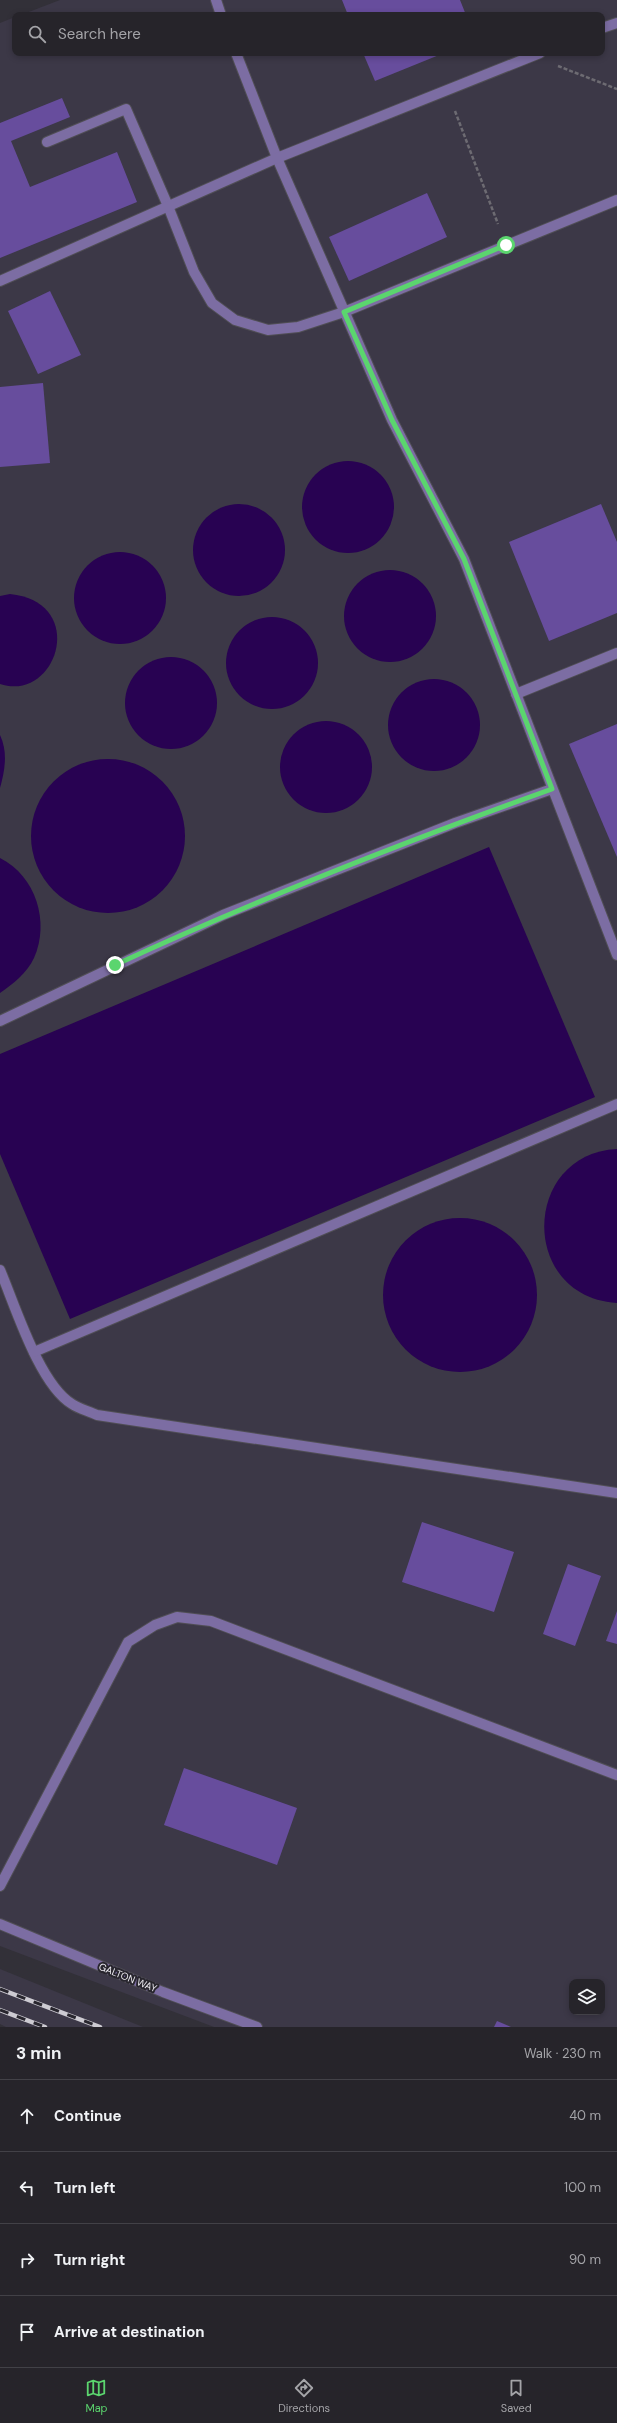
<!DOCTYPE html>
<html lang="en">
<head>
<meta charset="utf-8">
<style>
  body { margin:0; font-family:"DM Sans",sans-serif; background:#2e2c32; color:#f1f3f6 }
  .controls { position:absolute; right:12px; bottom:12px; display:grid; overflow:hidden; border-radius:8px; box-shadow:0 2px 6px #0003 }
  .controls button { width:36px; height:36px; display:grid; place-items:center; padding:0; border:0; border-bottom:1px solid #424147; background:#26242a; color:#f1f3f6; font:20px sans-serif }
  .stop { position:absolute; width:12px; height:12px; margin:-9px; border:3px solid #5bd56e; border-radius:50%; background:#fff }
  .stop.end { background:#5bd56e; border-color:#fff; box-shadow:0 1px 4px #0008 }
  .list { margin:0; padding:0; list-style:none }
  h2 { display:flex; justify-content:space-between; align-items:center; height:52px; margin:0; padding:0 16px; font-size:17px }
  h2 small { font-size:13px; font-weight:400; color:#a4a4a8 }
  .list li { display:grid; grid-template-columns:26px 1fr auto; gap:12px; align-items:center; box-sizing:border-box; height:72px; padding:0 16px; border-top:1px solid #424147 }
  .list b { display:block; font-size:15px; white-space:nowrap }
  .list em { font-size:13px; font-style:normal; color:#a4a4a8 }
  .icon { flex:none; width:22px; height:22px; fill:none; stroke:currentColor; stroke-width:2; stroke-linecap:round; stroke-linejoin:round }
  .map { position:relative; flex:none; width:617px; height:2027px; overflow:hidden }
  .search { position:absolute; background:#26242a; box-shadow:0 2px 6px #0003; left:12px; right:12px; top:12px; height:44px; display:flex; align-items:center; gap:10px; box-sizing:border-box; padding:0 14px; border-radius:8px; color:#a4a4a8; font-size:15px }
  .sheet { height:340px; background:#26242a }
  nav { display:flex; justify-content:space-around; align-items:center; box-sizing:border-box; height:56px; border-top:1px solid #424147; background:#26242a; font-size:11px; color:#a4a4a8 }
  nav a { display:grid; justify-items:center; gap:2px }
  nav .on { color:#5bd56e }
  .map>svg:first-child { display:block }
  .built { fill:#3c3847; fill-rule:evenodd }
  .water { fill:#280252 }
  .building { fill:#674d9d }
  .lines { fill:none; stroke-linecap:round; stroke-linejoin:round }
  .minor-casing { stroke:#504e55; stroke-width:12 }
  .path { stroke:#6d6b72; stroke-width:2.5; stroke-dasharray:4 2; stroke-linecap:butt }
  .minor { stroke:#7c6da3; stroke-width:10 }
  .rail-casing { stroke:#cdcbd2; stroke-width:4.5 }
  .rail { stroke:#28262e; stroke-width:3; stroke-dasharray:9; stroke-linecap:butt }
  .route { stroke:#5bd56e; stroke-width:5 }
  .labels { text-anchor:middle; stroke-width:4; stroke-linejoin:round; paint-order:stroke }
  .street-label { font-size:10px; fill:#eceaf0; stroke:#28262e }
</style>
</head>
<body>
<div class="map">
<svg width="617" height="2027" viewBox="0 0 617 2027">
  <rect width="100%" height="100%" fill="#323038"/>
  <g class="built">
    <path d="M 60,0 L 617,0 L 617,2027 L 214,2027 L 0,1946 L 0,23 L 15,17 L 15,53 L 602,53 L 602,15 L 21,15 ZM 572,1982 L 602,1982 L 602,2012 L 572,2012 Z"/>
    <polygon points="0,1969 143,2027 6,2027 0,2024"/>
  </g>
  <g class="water">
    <circle cx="348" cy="507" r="46"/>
    <circle cx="239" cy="550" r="46"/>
    <circle cx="120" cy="598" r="46"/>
    <circle cx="390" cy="616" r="46"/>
    <path d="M 10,594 C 89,602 57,703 0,684 L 0,596 Z"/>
    <circle cx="272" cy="663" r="46"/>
    <circle cx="171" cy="703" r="46"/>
    <circle cx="434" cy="725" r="46"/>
    <circle cx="326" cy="767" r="46"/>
    <path d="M 0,735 C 8,752 5,770 0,788 Z"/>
    <circle cx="108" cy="836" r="77"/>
    <polygon points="489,847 595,1097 70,1319 0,1154 0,1054"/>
    <path d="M 0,858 C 36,876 50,922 34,958 C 27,973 13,984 0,993 Z"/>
    <path d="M 617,1149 L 617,1303 C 519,1297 521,1154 617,1149 Z"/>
    <circle cx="460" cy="1295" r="77"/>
  </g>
  <g class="building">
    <polygon points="342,0 460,0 466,15 348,15"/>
    <polygon points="363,53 444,53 375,81"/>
    <polygon points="62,98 70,117 11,141 30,187 117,152 137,202 0,258 0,123"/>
    <polygon points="427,193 447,237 349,281 329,237"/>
    <polygon points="50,291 81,355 38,374 8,311"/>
    <polygon points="43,383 50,463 0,467 0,387"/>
    <polygon points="601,504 617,542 617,613 549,641 509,542"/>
    <polygon points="617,724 617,857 569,744"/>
    <polygon points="422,1522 514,1552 494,1612 402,1582"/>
    <polygon points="568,1564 601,1576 575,1646 543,1634"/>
    <polygon points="617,1611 617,1644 606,1641"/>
    <polygon points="184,1768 297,1808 277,1865 164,1825"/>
    <polygon points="497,2021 511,2027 494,2027"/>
  </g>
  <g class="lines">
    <g class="minor-casing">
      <g id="minor">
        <polyline points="216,0 221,15"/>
        <polyline points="602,28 617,23"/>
        <polyline points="236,53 277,158 392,420 464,559 617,955"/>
        <polyline points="47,142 126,109 168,206 194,272 212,303 235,320 268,330 298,327 344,312 617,200"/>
        <polyline points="0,281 277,158 540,53"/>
        <polyline points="516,694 617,653"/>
        <polyline points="0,1021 223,915 455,823 552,789"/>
        <path d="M 0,1270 C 15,1305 39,1384 72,1404 C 79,1409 89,1411 97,1415 L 617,1493"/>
        <polyline points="34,1352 617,1104"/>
        <polyline points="0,1886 128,1642 155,1625 177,1617 211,1621 617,1775"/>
        <polyline points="0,1924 163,1992 257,2027"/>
      </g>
    </g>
    <g class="path">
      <polyline points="558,66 617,89"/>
      <polyline points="455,111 498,224"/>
    </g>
    <use href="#minor" class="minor"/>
    <g class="rail-casing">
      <g id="rail">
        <polyline points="0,1989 100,2027"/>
        <polyline points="0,2010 45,2027"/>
      </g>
    </g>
    <use href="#rail" class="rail"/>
  </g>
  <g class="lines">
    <path class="route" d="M 115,965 C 258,899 404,842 552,789 L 464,559 L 392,420 L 344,312 L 506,245"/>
  </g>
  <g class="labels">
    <g class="street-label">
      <text transform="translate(128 1977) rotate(22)" y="4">GALTON WAY</text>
    </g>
  </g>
</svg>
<div class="controls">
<button><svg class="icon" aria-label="layers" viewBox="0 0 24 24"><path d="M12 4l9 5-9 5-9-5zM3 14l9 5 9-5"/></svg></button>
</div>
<div class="stop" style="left:506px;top:245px"></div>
<div class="stop end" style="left:115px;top:965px"></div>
<div class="search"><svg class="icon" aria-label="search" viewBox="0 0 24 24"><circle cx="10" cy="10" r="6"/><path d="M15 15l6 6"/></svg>Search here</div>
</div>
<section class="sheet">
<h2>3 min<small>Walk · 230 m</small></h2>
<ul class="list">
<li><svg class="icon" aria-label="ahead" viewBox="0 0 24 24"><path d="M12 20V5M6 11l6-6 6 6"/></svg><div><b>Continue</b></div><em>40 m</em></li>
<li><svg class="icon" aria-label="left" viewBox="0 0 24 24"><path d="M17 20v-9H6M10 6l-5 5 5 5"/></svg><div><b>Turn left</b></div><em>100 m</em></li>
<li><svg class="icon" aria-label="right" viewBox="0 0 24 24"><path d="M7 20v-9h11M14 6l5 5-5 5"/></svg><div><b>Turn right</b></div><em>90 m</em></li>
<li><svg class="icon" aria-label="arrive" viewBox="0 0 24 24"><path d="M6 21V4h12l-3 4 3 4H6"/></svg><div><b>Arrive at destination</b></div></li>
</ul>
</section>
<nav>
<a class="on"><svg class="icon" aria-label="map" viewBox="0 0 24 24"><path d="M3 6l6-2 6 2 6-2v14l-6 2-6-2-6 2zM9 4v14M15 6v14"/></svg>Map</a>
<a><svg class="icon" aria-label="directions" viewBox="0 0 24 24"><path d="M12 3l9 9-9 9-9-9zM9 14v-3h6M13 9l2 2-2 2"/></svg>Directions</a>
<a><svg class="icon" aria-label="saved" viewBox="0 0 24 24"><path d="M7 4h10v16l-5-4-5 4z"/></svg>Saved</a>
</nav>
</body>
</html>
